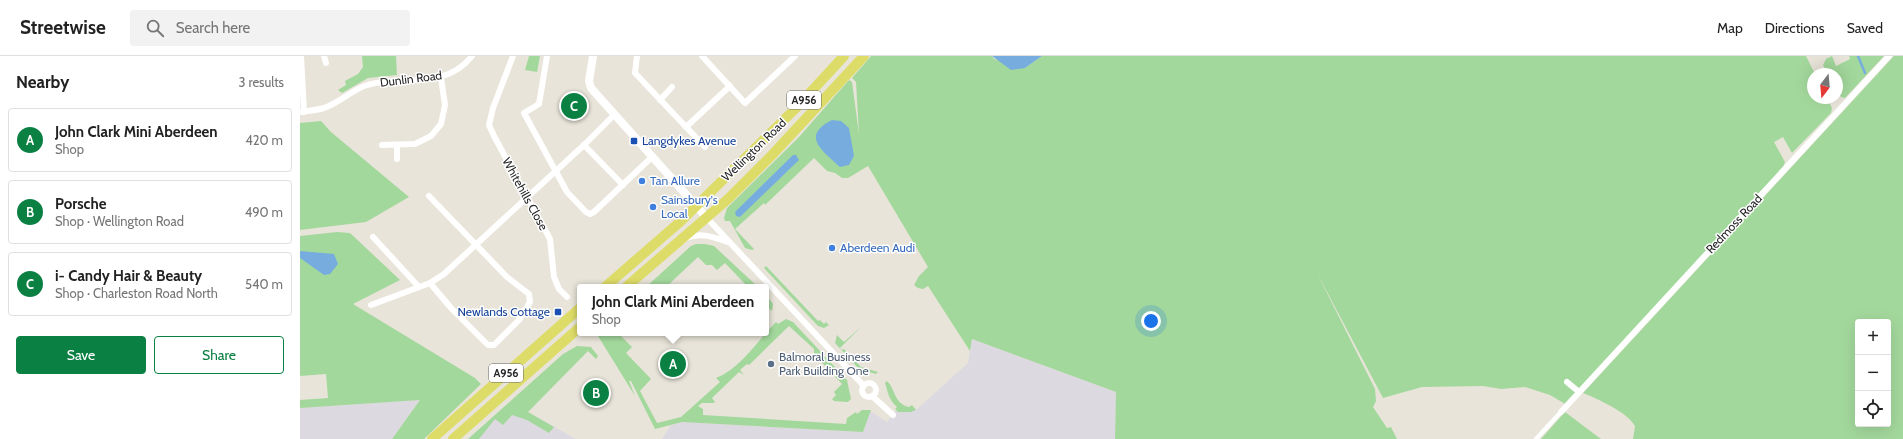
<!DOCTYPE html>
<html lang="en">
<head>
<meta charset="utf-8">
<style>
  body { margin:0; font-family:Cabin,sans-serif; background:#f2f2f2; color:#222 }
  .controls { position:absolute; right:12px; bottom:12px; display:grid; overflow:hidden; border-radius:4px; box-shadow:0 4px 16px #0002 }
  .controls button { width:36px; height:36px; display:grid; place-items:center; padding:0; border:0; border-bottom:1px solid #e0e0e0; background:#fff; color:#222; font:20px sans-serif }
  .compass { position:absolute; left:1507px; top:12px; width:36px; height:36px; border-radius:50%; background:#fff; box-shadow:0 4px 16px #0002; rotate:196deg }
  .you { position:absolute; left:851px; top:265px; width:14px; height:14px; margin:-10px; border:3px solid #fff; border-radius:50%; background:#1a73e8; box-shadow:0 0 0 6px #1a73e833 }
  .badge { display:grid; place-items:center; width:26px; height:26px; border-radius:50%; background:#0b8043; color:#fff; font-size:13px; font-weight:700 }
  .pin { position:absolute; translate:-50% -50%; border:2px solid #fff; box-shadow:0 1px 4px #0006 }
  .popup { position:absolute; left:277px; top:228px; width:192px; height:52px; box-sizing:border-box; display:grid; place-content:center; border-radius:4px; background:#fff; filter:drop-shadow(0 1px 3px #0005); font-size:13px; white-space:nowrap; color:#767676 }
  .popup b { font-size:15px; color:#222 }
  .popup::after { content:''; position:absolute; left:50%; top:100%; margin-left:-8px; border:8px solid transparent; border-top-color:#fff }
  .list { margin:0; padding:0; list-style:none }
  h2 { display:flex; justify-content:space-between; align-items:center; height:52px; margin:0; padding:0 16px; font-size:17px }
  h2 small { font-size:13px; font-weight:400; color:#767676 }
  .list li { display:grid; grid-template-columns:26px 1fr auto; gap:12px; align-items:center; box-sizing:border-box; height:64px; margin:0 8px 8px; padding:0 8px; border:1px solid #e0e0e0; border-radius:4px }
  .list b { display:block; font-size:15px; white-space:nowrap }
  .list p { margin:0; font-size:13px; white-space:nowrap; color:#767676 }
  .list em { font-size:13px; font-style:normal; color:#767676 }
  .actions { display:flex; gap:8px; padding:12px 16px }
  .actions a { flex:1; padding:9px 0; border:1px solid #0b8043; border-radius:4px; text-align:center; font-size:14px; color:#0b8043 }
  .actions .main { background:#0b8043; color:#fff }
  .icon { flex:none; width:22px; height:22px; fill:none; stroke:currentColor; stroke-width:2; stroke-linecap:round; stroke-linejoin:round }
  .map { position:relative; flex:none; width:1603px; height:383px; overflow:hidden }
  header { display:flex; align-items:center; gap:24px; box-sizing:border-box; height:56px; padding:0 20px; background:#fff; border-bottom:1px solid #e0e0e0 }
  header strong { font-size:19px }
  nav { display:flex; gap:22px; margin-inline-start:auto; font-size:14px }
  .search { width:280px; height:36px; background:#f2f2f2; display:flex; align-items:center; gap:10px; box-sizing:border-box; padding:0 14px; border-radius:4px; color:#767676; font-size:15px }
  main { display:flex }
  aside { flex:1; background:#fff }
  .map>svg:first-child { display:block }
  .industrial { fill:#ddd9e0 }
  .green { fill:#a3d89c; fill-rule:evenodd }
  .water { fill:#77adde }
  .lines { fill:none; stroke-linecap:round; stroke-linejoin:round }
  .stream { stroke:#77adde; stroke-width:2.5 }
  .pedestrian { stroke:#fff; stroke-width:4.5 }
  .minor { stroke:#fff; stroke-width:6 }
  .tertiary { stroke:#fff; stroke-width:8 }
  .primary { stroke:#dedc68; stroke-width:10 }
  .transit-dot { fill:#1a4fb4; stroke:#fff; stroke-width:1.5 }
  .shop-dot { fill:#3f7fe0; stroke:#fff; stroke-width:1.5 }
  .service-dot { fill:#5c6f8a; stroke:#fff; stroke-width:1.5 }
  .labels { text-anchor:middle; stroke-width:3; stroke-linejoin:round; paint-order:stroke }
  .shield { fill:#fff; stroke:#676767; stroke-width:1 }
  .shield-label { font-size:11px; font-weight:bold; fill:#262626 }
  .street-label { font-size:12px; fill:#262626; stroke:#fff }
  .transit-label { font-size:12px; fill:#164399; stroke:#fff; text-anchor:start }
  .shop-label { font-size:12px; fill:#366cbe; stroke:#fff; text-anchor:start }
  .service-label { font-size:12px; fill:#4e5e75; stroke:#fff; text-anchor:start }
</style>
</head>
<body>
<header>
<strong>Streetwise</strong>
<div class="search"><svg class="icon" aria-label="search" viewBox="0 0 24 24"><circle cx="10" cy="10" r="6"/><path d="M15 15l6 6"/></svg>Search here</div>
<nav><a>Map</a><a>Directions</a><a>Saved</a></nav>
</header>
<main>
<aside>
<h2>Nearby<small>3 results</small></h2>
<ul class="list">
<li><span class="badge">A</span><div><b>John Clark Mini Aberdeen</b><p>Shop</p></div><em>420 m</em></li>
<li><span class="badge">B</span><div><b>Porsche</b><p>Shop · Wellington Road</p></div><em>490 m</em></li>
<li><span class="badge">C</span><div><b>i- Candy Hair &amp; Beauty</b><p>Shop · Charleston Road North</p></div><em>540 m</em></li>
</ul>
<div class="actions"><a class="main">Save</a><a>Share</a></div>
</aside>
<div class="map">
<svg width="1603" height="383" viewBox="0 0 1603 383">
  <rect width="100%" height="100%" fill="#e8e4d9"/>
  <g class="industrial">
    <polygon points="672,283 816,336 815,383 362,383 371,369 382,366 563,376 570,355 587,366 596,355 599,356 611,356 616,354 668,307"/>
    <polygon points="120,344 92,383 0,383 0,352"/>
    <polygon points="210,346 276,383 168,383"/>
  </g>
  <g class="green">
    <polygon points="62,0 96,0 97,19 68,22 42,37 38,34 46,29 45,25 58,18 63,11"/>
    <polygon points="229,0 240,0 237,16 225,14"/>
    <polygon points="571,0 692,0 694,3 725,12 742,0 1506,0 1515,18 1513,18 1513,42 1527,42 1532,52 1531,57 1492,97 1483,81 1474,86 1485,106 1483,111 1267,349 1250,339 1225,331 1201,333 1183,330 1122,331 1083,342 1016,215 1075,333 1076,345 1073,351 1087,372 1091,371 1097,383 815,383 816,336 672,283 670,295 628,230 623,233 618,232 614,229 619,220 628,211 568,110 548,122 542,122 535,117 527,115 514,102 465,149 464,147 435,173 454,193 452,194 445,192 430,165 425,165 424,162 427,152 499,81 549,24 552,26 559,78 556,26 552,22"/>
    <polygon points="1532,0 1536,10 1550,3 1549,0 1584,0 1545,42 1541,41 1537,35 1537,18 1528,18 1523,9 1526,3"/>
    <path d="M 1594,0 L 1603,0 L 1603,383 L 1333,383 L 1335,370 C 1327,356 1298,343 1283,337 ZM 1558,266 L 1588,266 L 1588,368 L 1558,368 Z"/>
    <polygon points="21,65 31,76 109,141 66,166 0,174 0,67"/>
    <polygon points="37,176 50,177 100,224 53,248 175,322 181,328 124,383 92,383 120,344 0,352 0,344 28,342 26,318 0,320 0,180"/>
    <polygon points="396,188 405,188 414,190 458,231 448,231 425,207 417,214 412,209 406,209 398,201 366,231 346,231 391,190"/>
    <polygon points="466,210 518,265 520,264 524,268 526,266 529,269 524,272 518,270 464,212"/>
    <polygon points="466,239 473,248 472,255 466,250"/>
    <path d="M 486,263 L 493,266 L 547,324 L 551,343 L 548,346 L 534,345 L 532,343 L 536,339 L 534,336 L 542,328 L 514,298 L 514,293 L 489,270 L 449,309 L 447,308 L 440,314 L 444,319 L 439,316 L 412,342 L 415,346 L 414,347 L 402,347 L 398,350 L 403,353 L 403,359 L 546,368 L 547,362 L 556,356 L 557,358 L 562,354 L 571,354 L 563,376 L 382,366 L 355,373 L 331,325 L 329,325 L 335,340 L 298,280 L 301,277 L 318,277 L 332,291 L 326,297 L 351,323 L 340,335 L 357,367 L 381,361 L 420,326 L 416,322 C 441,312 457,285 476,266 L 478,268 Z"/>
    <polygon points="561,271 540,292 542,294 544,293 561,311 578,316 576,318 559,313 535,287 537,279 544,286"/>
    <polygon points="277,290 291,291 298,300 296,303 288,295 228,356 254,371 249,377 227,364 212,359 203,369 195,363 179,383 168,383 263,298"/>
    <path d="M 587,325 C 595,332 594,348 609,351 L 612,349 L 616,354 L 611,356 L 598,356 L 595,353 L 597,351 C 588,342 589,339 585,327 Z"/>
    <polygon points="1265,356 1301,383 1241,383"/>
  </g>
  <g class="water">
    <polygon points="692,0 742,0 725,12 711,14"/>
    <path d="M 532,64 L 541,65 L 549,72 L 554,100 L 549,109 L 540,111 C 523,95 500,80 532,64 Z"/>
    <polygon points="493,99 496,99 499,104 440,161 436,160 435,156"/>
    <polygon points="0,195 34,198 38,208 30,218 24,219 0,202"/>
  </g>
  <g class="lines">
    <polyline class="stream" points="1558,0 1565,17"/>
    <polyline class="pedestrian" points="1236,383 1261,356"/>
    <g class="minor">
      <polyline points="1,0 4,56"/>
      <polyline points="24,0 26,7"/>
      <polyline points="213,0 193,52 189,69 194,80 250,183 254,221 259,233 267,241"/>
      <polyline points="247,0 239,48 224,57 267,136 286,156 290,158 294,156 353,100"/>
      <polyline points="337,0 335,17 405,91"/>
      <polyline points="402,0 445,47 495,0"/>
      <polyline points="360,44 372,31"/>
      <path d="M 0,56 C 8,55 17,54 24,52 C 39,47 52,34 67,29 C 103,19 146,34 172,0"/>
      <polyline points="386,71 430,30"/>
      <polyline points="82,89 115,88 131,80 141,68 145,49 141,22"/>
      <polyline points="97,89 97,103"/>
      <polyline points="284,89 323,129"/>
      <polyline points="129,140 207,221 229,238 230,246 219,264 194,289 188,289 151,252 130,227"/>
      <polyline points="407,162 564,330"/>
      <polyline points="73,181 119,231"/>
      <path d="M 386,182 C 401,176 413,181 428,186"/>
      <polyline points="71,249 130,227 144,218 284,89 314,59"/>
      <polyline points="1267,326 1279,336"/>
      <circle cx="569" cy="334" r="7"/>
      <polyline points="572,340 593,359"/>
      <polyline points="1261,356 1589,0"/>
    </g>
    <polyline class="tertiary" points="293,0 289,25 291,32 407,162"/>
    <g class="primary">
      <polyline points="305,231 381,165 496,52 544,0"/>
      <polyline points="326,231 428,143 472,99 564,0"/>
      <polyline points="132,383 280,252"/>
      <polyline points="153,383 280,271"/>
    </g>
  </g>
  <g class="transit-dot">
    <rect x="330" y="81" width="8" height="8" rx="2"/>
    <rect x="254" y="252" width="8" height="8" rx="2"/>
  </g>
  <g class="shop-dot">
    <circle cx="342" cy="125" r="4"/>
    <circle cx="353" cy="151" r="4"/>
    <circle cx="532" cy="192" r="4"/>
  </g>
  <circle class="service-dot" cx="471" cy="308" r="4"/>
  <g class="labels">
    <g class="shield">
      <rect x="487" y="35" width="34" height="18" rx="3"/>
      <rect x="189" y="308" width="34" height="18" rx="3"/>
    </g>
    <g class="shield-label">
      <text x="504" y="48">A956</text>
      <text x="206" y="321">A956</text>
    </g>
    <g class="street-label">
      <text transform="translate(111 23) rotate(-7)" y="4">Dunlin Road</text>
      <text transform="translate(454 94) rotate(-44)" y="4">Wellington Road</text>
      <text transform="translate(225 138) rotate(61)" y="4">Whitehills Close</text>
      <text transform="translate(1434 168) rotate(-47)" y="4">Redmoss Road</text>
    </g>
    <g class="transit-label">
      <text x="342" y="89">Langdykes Avenue</text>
      <text x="250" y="260" text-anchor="end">Newlands Cottage</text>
    </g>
    <g class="shop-label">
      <text x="350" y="129">Tan Allure</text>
      <text x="361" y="148">Sainsbury's<tspan x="361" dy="14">Local</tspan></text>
      <text x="540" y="196">Aberdeen Audi</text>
    </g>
    <g class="service-label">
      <text x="479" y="305">Balmoral Business<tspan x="479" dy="14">Park Building One</tspan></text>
    </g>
  </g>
</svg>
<div class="controls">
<button>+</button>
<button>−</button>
<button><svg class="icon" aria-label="locate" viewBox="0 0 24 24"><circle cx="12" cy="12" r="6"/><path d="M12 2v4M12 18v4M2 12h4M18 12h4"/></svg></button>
</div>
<svg class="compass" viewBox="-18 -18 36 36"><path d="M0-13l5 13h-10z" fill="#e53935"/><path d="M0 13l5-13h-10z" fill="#767676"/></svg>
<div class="you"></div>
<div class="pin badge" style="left:373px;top:308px">A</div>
<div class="popup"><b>John Clark Mini Aberdeen</b>Shop</div>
<div class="pin badge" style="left:296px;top:337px">B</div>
<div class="pin badge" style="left:274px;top:50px">C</div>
</div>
</main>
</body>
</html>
